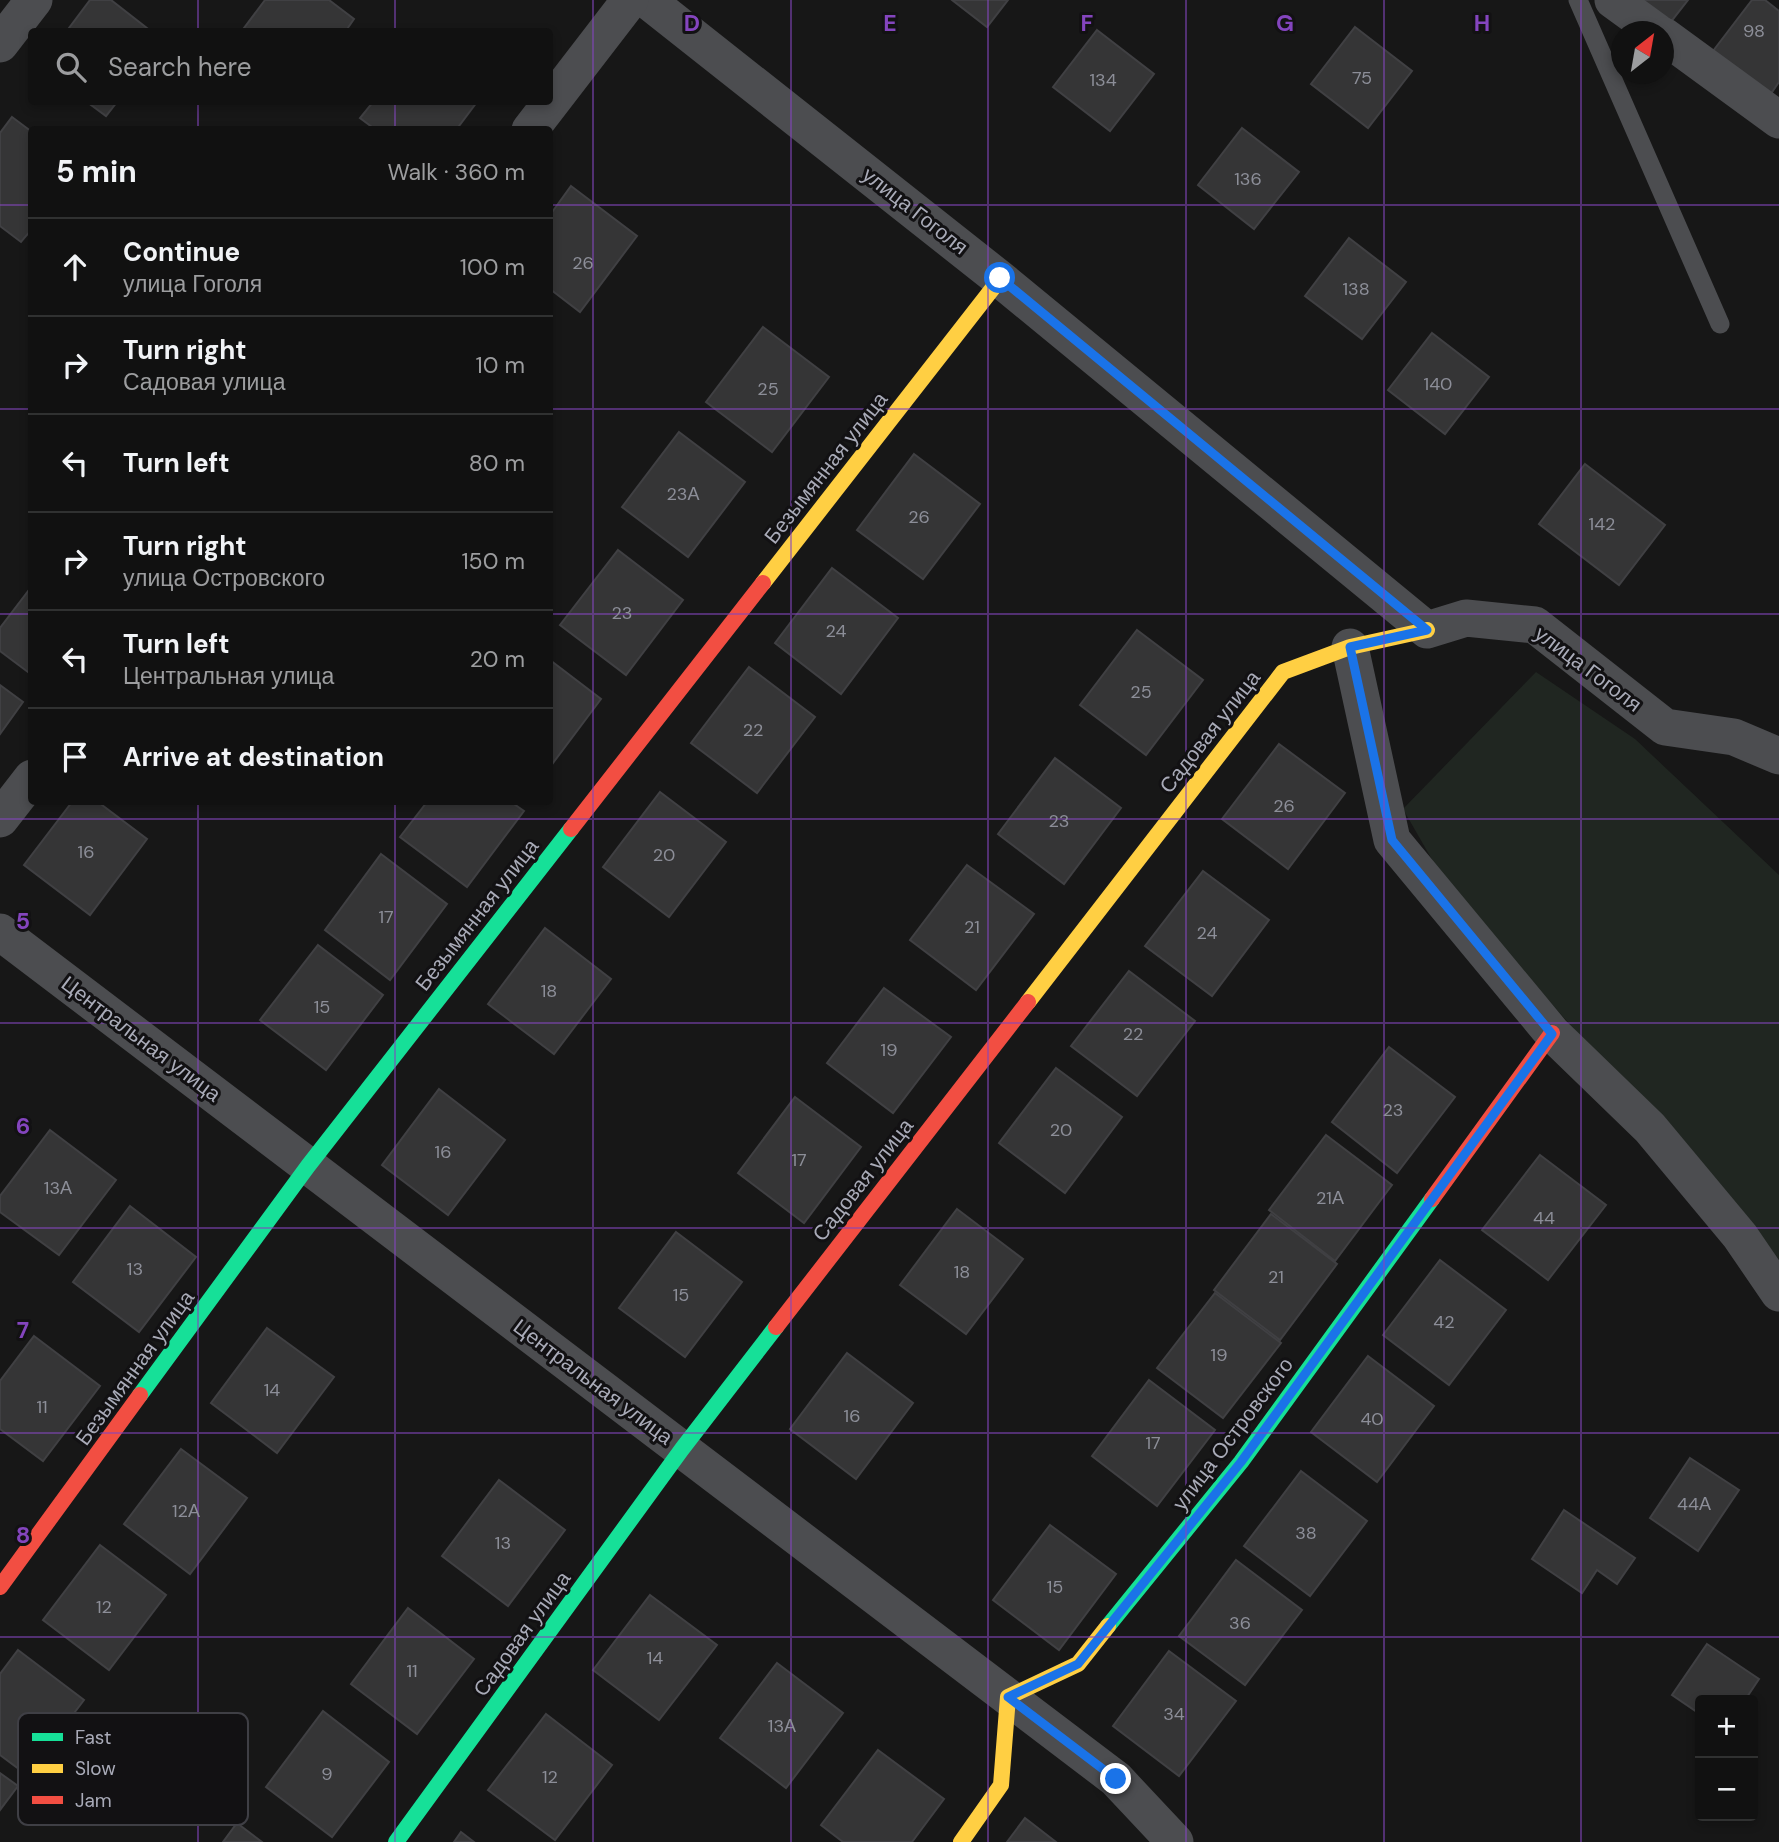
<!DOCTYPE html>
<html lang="en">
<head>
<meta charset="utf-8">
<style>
  body { margin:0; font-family:"DM Sans",sans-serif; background:#1e1f1f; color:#f1f3f6 }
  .controls { position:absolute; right:21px; bottom:21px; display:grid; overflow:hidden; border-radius:7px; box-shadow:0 4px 10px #0003 }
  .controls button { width:63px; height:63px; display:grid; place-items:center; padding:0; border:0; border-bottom:2px solid #303131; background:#111; color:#f1f3f6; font:35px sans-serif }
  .compass { position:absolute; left:1611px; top:21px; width:63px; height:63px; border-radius:50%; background:#111; box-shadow:0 4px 10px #0003; rotate:31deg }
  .stop { position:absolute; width:21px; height:21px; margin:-16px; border:5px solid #1a73e8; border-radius:50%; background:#fff }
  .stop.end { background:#1a73e8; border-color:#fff; box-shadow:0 2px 7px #0008 }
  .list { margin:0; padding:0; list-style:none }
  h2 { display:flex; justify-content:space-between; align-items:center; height:91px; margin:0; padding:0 28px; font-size:30px }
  h2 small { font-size:23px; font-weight:400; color:#9c9d9f }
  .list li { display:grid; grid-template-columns:46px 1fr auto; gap:21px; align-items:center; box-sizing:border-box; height:98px; padding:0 28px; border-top:2px solid #303131 }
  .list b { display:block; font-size:26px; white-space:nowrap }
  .list p { margin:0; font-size:23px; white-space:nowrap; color:#9c9d9f }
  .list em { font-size:23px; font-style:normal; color:#9c9d9f }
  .icon { flex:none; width:38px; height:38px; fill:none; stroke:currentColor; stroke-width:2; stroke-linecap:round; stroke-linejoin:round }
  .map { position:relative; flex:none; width:1779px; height:1842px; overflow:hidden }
  .search { position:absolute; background:#111; box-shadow:0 4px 10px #0003; left:28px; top:28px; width:525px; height:77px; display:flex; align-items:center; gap:18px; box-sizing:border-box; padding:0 24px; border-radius:7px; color:#9c9d9f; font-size:26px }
  .panel { position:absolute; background:#111; box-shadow:0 4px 10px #0003; left:28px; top:126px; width:525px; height:679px; border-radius:7px }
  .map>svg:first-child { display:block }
  .green { fill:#202621 }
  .building { fill:#353536; stroke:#404043; stroke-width:2 }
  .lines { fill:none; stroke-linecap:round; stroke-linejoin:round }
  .lane { stroke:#4c4d50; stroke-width:19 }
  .street { stroke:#4c4d50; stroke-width:37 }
  .fast { stroke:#16e098; stroke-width:16 }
  .slow { stroke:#ffcf43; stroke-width:16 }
  .jam { stroke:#f24e42; stroke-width:16 }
  .route { stroke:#1a73e8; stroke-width:9 }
  .grid { fill:none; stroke:#8445be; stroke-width:2; stroke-opacity:0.55 }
  .labels { text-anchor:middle; stroke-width:6; stroke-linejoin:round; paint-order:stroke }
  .number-label { font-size:18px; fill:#8c8e98 }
  .street-label { font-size:21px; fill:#a9abb8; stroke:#121113 }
  .key { fill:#121113; stroke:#3f3f45; stroke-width:2 }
  .key-label { font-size:19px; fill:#a9abb8 }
  .grid-label { font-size:23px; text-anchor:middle; font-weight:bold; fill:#8445be; stroke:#121113; stroke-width:6; stroke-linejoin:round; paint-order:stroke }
</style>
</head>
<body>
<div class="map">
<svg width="1779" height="1842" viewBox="0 0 1779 1842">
  <rect width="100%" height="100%" fill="#171717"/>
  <polygon class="green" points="1536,672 1635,739 1779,875 1779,1274 1697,1162 1564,1018 1442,877 1403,809"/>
  <g class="building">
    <polygon points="90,0 111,0 152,32 66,32"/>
    <polygon points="265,0 329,0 354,19 345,32 241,32"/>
    <polygon points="952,0 1008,0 987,27"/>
    <polygon points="1629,0 1688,0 1666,28"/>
    <polygon points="1752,0 1765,0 1779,11 1779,82 1770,95 1713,51"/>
    <polygon points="1355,27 1412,71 1368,128 1311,84"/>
    <polygon points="1097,30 1154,74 1110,131 1053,87"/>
    <polygon points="87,102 117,102 106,116"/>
    <polygon points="373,102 477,102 456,130 376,130 360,118"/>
    <polygon points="12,117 32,132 32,229 21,242 0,226 0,133"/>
    <polygon points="1242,128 1299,172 1254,229 1198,185"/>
    <polygon points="571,186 637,236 580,312 550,289 550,215"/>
    <polygon points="1349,238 1406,282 1362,339 1305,296"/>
    <polygon points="763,327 829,377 772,452 706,402"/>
    <polygon points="1432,333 1489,377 1445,434 1388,390"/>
    <polygon points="679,432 745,482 688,557 622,507"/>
    <polygon points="914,454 980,504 923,579 857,530"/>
    <polygon points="1585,464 1665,525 1619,585 1539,524"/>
    <polygon points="618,550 683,600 626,675 560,625"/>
    <polygon points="832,568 898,618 841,694 775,643"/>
    <polygon points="32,586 32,675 0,651 0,628"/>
    <polygon points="1137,630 1203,680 1146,755 1080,705"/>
    <polygon points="550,660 601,699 550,767"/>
    <polygon points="749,667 815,717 757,793 691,743"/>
    <polygon points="0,685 23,702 0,734"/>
    <polygon points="1279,744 1345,793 1288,869 1222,819"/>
    <polygon points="1055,758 1121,808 1064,884 998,834"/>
    <polygon points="660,792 726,842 669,917 603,867"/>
    <polygon points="72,802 98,802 147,839 90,915 24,865"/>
    <polygon points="427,802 511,802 524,811 467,887 400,837"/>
    <polygon points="381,854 447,904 390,980 325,930"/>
    <polygon points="967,865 1034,914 976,990 910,940"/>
    <polygon points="1203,871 1269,920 1212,996 1145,946"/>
    <polygon points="545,928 611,979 554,1054 488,1004"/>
    <polygon points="318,945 383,995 326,1070 260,1020"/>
    <polygon points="1129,971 1195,1021 1137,1096 1071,1046"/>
    <polygon points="884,988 951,1037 893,1113 827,1063"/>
    <polygon points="1389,1047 1455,1097 1397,1173 1332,1122"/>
    <polygon points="1056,1068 1122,1117 1065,1193 999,1143"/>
    <polygon points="439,1089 505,1140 448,1215 382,1165"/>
    <polygon points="795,1097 861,1147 804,1223 738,1173"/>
    <polygon points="50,1130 116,1180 59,1255 0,1212 0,1196"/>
    <polygon points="1326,1135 1392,1185 1335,1261 1269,1210"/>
    <polygon points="1540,1155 1606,1205 1548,1280 1482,1230"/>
    <polygon points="130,1206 196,1257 139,1332 73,1282"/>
    <polygon points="957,1209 1023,1259 966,1334 900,1285"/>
    <polygon points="1271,1214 1337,1264 1280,1340 1214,1290"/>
    <polygon points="676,1232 742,1282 685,1357 619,1308"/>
    <polygon points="1440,1260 1506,1310 1449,1385 1383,1335"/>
    <polygon points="1215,1293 1281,1343 1223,1418 1157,1368"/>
    <polygon points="267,1328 334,1377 277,1453 211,1403"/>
    <polygon points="34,1336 100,1386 43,1461 0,1429 0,1381"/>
    <polygon points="847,1353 913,1403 856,1479 790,1429"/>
    <polygon points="1368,1356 1434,1406 1377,1482 1311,1432"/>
    <polygon points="1149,1380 1215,1430 1157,1506 1092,1456"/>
    <polygon points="181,1449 247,1498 190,1574 124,1524"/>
    <polygon points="1690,1458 1739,1490 1698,1551 1650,1518"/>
    <polygon points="1301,1471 1367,1521 1310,1596 1244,1546"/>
    <polygon points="499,1480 565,1530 508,1606 442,1556"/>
    <polygon points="1564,1510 1635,1558 1617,1584 1597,1570 1582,1593 1532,1559"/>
    <polygon points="1050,1525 1116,1574 1059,1650 993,1600"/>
    <polygon points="100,1545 166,1595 109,1670 43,1620"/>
    <polygon points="1236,1560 1302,1610 1245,1685 1179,1636"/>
    <polygon points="650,1595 717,1645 659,1720 593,1670"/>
    <polygon points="408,1608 474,1659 417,1734 351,1684"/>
    <polygon points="1707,1644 1759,1679 1745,1700 1700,1700 1700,1714 1672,1695"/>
    <polygon points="18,1650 84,1700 27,1775 0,1755 0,1674"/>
    <polygon points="1169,1651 1236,1701 1179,1776 1113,1726"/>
    <polygon points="777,1663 843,1713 786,1788 720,1738"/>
    <polygon points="323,1711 389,1762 332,1837 266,1787"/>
    <polygon points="546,1714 612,1765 555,1840 488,1790"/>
    <polygon points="878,1750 944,1799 912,1842 843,1842 821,1825"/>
    <polygon points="0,1773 18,1786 0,1810"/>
    <polygon points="1025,1818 1056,1842 1007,1842"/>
    <polygon points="237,1823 262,1842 223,1842"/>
    <polygon points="461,1832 474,1842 454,1842"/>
  </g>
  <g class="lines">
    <polyline class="lane" points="1578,0 1720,324"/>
    <g class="street">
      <polyline points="647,0 1000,279 1427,630 1466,618 1535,625 1665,727 1734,737 1779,756"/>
      <polyline points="1613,0 1657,32"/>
      <polyline points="1664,36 1779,120"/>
      <polyline points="0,44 34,0"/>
      <polyline points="530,130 630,0"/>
      <polyline points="1350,647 1392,840 1552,1033 1650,1128 1740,1236 1779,1293"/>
      <polyline points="0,819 32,778"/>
      <polyline points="0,932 1116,1779 1175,1842"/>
    </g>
    <g class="fast">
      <polyline points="140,1395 308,1166 571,829"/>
      <polyline points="1108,1626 1241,1462 1432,1199"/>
      <polyline points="396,1842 682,1449 776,1327"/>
    </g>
    <g class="slow">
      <polyline points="763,583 1000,279"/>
      <polyline points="1028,1002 1283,672 1350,647 1427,630"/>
      <polyline points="961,1842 1001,1785 1008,1697 1078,1664 1108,1626"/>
    </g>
    <g class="jam">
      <polyline points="571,829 763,583"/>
      <polyline points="1432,1199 1552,1033"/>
      <polyline points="776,1327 1028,1002"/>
      <polyline points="0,1587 140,1395"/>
    </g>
  </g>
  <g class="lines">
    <polyline class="route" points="1000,278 1427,630 1350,647 1392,840 1552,1034 1241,1462 1078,1664 1008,1697 1116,1779"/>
  </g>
  <path class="grid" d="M 198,0 L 198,32M 395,0 L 395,32M 593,0 L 593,1842M 791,0 L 791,1842M 988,0 L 988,1842M 1186,0 L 1186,1842M 1384,0 L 1384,1842M 1581,0 L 1581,1842M 198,102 L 198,130M 395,102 L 395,130M 0,205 L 32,205M 550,205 L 1779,205M 0,409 L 32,409M 550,409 L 1779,409M 0,614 L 32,614M 550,614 L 1779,614M 198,802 L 198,1842M 395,802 L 395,1842M 0,819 L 1779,819M 0,1023 L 1779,1023M 0,1228 L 1779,1228M 0,1433 L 1779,1433M 0,1637 L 1779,1637"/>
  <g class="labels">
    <g class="number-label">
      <text x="1754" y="37">98</text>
      <text x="1362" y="84">75</text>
      <text x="1103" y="86">134</text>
      <text x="1248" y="185">136</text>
      <text x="583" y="269">26</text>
      <text x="1356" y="295">138</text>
      <text x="1438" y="390">140</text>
      <text x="768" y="395">25</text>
      <text x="683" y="500">23А</text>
      <text x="919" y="523">26</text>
      <text x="1602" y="530">142</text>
      <text x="622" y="619">23</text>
      <text x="836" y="637">24</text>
      <text x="1141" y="698">25</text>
      <text x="753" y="736">22</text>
      <text x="1284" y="812">26</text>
      <text x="1059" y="827">23</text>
      <text x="86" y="858">16</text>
      <text x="664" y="861">20</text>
      <text x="386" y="923">17</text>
      <text x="972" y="933">21</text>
      <text x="1207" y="939">24</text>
      <text x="549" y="997">18</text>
      <text x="322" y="1013">15</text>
      <text x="1133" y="1040">22</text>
      <text x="889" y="1056">19</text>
      <text x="1393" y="1116">23</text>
      <text x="1061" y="1136">20</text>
      <text x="443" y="1158">16</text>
      <text x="799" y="1166">17</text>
      <text x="58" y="1194">13А</text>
      <text x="1330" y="1204">21А</text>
      <text x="1544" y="1224">44</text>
      <text x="135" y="1275">13</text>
      <text x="962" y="1278">18</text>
      <text x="1276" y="1283">21</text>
      <text x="681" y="1301">15</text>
      <text x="1444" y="1328">42</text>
      <text x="1219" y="1361">19</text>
      <text x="272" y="1396">14</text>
      <text x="42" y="1413">11</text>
      <text x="852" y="1422">16</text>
      <text x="1372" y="1425">40</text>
      <text x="1153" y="1449">17</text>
      <text x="1694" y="1510">44А</text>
      <text x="186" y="1517">12А</text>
      <text x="1306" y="1539">38</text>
      <text x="503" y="1549">13</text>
      <text x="1055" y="1593">15</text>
      <text x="104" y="1613">12</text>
      <text x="1240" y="1629">36</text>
      <text x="655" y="1664">14</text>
      <text x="412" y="1677">11</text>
      <text x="1174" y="1720">34</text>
      <text x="782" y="1732">13А</text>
      <text x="327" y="1780">9</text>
      <text x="550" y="1783">12</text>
    </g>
    <g class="street-label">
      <text transform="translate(915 211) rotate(38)" y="7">улица Гоголя</text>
      <text transform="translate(826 468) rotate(-52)" y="7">Безымянная улица</text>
      <text transform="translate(1588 669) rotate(37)" y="7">улица Гоголя</text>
      <text transform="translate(1210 732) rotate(-52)" y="7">Садовая улица</text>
      <text transform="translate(477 915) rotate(-52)" y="7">Безымянная улица</text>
      <text transform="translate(141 1039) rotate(37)" y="7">Центральная улица</text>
      <text transform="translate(863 1180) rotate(-52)" y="7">Садовая улица</text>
      <text transform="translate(135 1368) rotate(-54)" y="7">Безымянная улица</text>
      <text transform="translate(593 1382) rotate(37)" y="7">Центральная улица</text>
      <text transform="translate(1233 1434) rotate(-53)" y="7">улица Островского</text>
      <text transform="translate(522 1634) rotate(-54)" y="7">Садовая улица</text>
    </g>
  </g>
  <rect x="18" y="1713" width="230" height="112" rx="10" class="key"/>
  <rect x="32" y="1733" width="31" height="8" fill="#16e098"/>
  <rect x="32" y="1764" width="31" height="9" fill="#ffcf43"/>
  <rect x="32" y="1796" width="31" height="8" fill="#f24e42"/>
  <g class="key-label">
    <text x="75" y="1744">Fast</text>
    <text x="75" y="1775">Slow</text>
    <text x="75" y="1807">Jam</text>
  </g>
  <g class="grid-label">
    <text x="692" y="31">D</text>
    <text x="890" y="31">E</text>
    <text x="1087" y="31">F</text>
    <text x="1285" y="31">G</text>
    <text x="1482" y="31">H</text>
    <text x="23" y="929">5</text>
    <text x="23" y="1134">6</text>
    <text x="23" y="1338">7</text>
    <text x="23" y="1543">8</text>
  </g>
</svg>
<div class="controls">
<button>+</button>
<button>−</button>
</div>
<svg class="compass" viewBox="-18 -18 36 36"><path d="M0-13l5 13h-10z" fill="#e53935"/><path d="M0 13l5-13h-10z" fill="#9c9d9f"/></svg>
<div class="stop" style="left:1000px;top:278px"></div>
<div class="stop end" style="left:1116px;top:1779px"></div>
<div class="search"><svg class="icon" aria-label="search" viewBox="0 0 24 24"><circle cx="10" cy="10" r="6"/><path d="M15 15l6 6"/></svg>Search here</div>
<section class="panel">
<h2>5 min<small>Walk · 360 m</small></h2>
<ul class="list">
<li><svg class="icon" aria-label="ahead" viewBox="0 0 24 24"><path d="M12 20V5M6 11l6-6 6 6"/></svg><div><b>Continue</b><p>улица Гоголя</p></div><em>100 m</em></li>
<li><svg class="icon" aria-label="right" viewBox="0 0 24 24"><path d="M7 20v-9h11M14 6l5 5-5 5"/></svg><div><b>Turn right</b><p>Садовая улица</p></div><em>10 m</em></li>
<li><svg class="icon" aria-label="left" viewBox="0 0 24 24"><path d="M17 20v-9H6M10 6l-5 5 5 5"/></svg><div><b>Turn left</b></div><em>80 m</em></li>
<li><svg class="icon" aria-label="right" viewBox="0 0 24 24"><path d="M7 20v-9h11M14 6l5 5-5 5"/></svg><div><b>Turn right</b><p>улица Островского</p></div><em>150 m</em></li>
<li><svg class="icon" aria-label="left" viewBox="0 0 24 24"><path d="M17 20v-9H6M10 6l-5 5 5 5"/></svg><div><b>Turn left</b><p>Центральная улица</p></div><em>20 m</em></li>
<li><svg class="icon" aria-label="arrive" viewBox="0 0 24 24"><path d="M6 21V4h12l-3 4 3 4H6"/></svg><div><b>Arrive at destination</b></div></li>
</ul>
</section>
</div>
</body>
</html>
